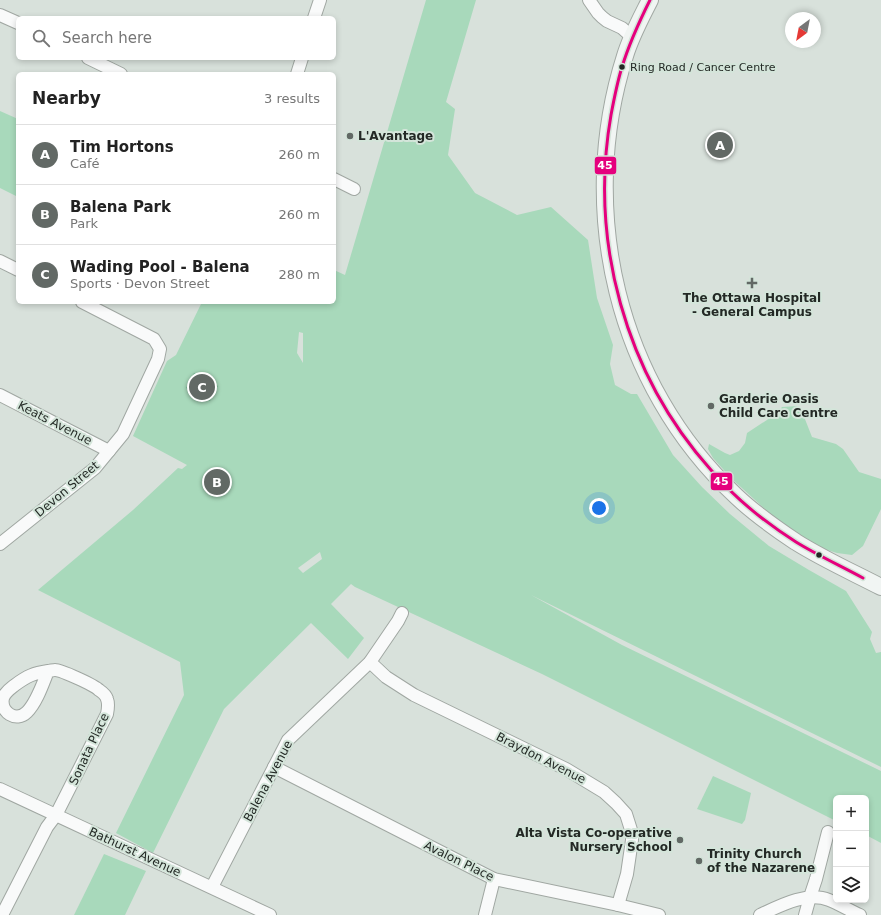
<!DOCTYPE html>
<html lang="en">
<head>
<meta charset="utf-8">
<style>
  body { margin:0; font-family:"DejaVu Sans",sans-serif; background:#f6f6f6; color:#222 }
  .controls { position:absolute; right:12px; bottom:12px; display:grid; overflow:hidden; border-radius:6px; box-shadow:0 2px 6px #0003 }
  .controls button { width:36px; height:36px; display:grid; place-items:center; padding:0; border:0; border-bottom:1px solid #e0e0e0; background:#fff; color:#222; font:20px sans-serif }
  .compass { position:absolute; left:785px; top:12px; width:36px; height:36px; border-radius:50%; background:#fff; box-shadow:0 2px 6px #0003; rotate:212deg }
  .you { position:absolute; left:599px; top:508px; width:14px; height:14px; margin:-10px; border:3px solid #fff; border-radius:50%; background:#1a73e8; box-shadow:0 0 0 6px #1a73e833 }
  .badge { display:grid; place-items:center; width:26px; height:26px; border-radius:50%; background:#626965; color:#fff; font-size:13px; font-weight:700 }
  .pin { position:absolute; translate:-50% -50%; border:2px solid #fff; box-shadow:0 1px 4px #0006 }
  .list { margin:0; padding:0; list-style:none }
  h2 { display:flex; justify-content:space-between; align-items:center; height:52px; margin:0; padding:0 16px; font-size:17px }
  h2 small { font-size:13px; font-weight:400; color:#767676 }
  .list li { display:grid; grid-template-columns:26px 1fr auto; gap:12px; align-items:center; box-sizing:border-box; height:60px; padding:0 16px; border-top:1px solid #e0e0e0 }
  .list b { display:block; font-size:15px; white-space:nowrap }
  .list p { margin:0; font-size:13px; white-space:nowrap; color:#767676 }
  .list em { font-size:13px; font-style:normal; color:#767676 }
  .icon { flex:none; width:22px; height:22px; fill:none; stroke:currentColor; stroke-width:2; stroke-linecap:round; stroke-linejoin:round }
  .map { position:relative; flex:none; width:881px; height:915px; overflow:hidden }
  .search { position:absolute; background:#fff; box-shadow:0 2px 6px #0003; left:16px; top:16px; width:320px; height:44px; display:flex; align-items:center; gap:10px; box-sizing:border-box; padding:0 14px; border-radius:6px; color:#767676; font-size:15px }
  .panel { position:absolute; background:#fff; box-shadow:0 2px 6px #0003; left:16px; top:72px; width:320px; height:232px; border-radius:6px }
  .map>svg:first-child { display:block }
  .green { fill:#a8d9bb; fill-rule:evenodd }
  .water { fill:#78c299 }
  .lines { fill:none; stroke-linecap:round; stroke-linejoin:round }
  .street-casing { stroke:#a0a7a2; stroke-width:14 }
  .secondary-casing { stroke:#a0a7a2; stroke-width:18 }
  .street { stroke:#f9fafa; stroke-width:12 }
  .secondary { stroke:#f1f5f3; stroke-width:16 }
  .bus-1-casing { stroke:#d4e5da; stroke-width:6 }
  .bus-1 { stroke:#e5007d; stroke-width:3 }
  .bus-dot { fill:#232925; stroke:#d4e5da; stroke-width:1.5 }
  .poi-dot { fill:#626965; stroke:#d4e5da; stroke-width:1.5 }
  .labels { text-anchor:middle; stroke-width:4; stroke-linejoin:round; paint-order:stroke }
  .bus-label { font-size:11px; fill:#232925; stroke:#d4e5da; text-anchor:start }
  .poi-label { font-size:12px; font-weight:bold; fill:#232925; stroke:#d4e5da; text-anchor:start }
  .street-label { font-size:12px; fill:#232925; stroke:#d4e5da }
  .line-badge { stroke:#d4e5da; stroke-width:1.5 }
  .badge-label { font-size:11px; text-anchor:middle; font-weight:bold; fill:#fff }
</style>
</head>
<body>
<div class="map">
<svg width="881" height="915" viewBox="0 0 881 915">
  <rect width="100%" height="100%" fill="#d8e1db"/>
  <g class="green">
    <path d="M 426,0 L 476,0 L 446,102 L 455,109 L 448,155 L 475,193 L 517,215 L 551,207 L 588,240 L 597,298 L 613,345 L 610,364 L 615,385 L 631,394 L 637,394 L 673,455 L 702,487 L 730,514 L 769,546 L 809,570 L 846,591 L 872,632 L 870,639 L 876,653 L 881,652 L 881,767 L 531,595 L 622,645 L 881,771 L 881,843 L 866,835 L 866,798 L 836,798 L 836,821 L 542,674 L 355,587 L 351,584 L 331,604 L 364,638 L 348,659 L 311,623 L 224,709 L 153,853 L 116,833 L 184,695 L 180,662 L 38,590 L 133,510 L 178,468 L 182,469 L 187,465 L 133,436 L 167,361 L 176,355 L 202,302 L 334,302 L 334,270 L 345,275 ZM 299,332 L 303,333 L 303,363 L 297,353 ZM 320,552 L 322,559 L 303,573 L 298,568 Z"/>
    <polygon points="0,111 18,119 18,197 0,188"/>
    <polygon points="798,406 801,409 812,437 836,444 843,449 859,472 881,479 881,509 863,546 852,555 837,553 821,548 779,522 732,479 713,458 708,449 709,444 725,453 730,455 739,451 745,443 747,433 776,414 782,407"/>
    <polygon points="713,776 751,793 745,820 742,824 697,809"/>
    <polygon points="104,854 146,871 125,915 74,915"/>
  </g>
  <polygon class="water" points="194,373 218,386 210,401 186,388"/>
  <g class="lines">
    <g class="street-casing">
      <g id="street">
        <polyline points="589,0 598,13 602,17 607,21 622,28 632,37"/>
        <polyline points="0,15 18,23"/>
        <polyline points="314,18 320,0"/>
        <polyline points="88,58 121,74"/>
        <polyline points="297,74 302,58"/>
        <polyline points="334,179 354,189"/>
        <polyline points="0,261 18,270"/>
        <polyline points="0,395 109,451"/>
        <polyline points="0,544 95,468 123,434 158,359 160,349 154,339 82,302"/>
        <polyline points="370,662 386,677 414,695 566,769 604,792 616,803 626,814 632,833 632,840 627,874 618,905"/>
        <polyline points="274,767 494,879 618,905 659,915"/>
        <polyline points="0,789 270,915"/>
        <polyline points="212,887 288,740 370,662 398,621 402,613"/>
        <path d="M 2,915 L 47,827 L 56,815 L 107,714 C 108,709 109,704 107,699 C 106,695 102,692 99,690 C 94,685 61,670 55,670 C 54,670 49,671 48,671 C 34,673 27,676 15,685 C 10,689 5,692 3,698 C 0,712 16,723 27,712 C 37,702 43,683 48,671"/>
        <polyline points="485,915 494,879"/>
        <path d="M 760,915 C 779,906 807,891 829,900 C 839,904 849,910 860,915"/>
        <polyline points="805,915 810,897 816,879 828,832"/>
      </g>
    </g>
    <g class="secondary-casing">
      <path id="secondary" d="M 650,0 C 641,18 631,36 625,56 C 576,210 617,385 736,496 C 754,513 775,528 796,542 C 823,559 852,572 881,587"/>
    </g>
    <use href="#street" class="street"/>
    <use href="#secondary" class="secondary"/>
    <g class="bus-1-casing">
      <path id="bus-1" d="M 650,0 C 639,22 629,44 622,67 C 617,83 614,99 611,115 C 589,241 625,374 711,470 C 734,497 766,523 796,542 C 817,555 841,566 863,578"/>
    </g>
    <use href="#bus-1" class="bus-1"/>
  </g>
  <g class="bus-dot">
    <circle cx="622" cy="67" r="3.5"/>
    <circle cx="819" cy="555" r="3.5"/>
  </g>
  <g class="poi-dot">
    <circle cx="350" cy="136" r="4"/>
    <path d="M750 277h4v4h4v4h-4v4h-4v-4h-4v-4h4z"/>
    <circle cx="711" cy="406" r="4"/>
    <circle cx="680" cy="840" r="4"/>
    <circle cx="699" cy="861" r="4"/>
  </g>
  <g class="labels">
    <g class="bus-label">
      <text x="630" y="71">Ring Road / Cancer Centre</text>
    </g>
    <g class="poi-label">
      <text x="358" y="140">L'Avantage</text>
      <text x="752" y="302" text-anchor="middle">The Ottawa Hospital<tspan x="752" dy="14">- General Campus</tspan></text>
      <text x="719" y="403">Garderie Oasis<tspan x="719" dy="14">Child Care Centre</tspan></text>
      <text x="672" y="837" text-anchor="end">Alta Vista Co-operative<tspan x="672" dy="14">Nursery School</tspan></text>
      <text x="707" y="858">Trinity Church<tspan x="707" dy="14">of the Nazarene</tspan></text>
    </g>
    <g class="street-label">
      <text transform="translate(55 423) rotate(27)" y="4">Keats Avenue</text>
      <text transform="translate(67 489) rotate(-40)" y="4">Devon Street</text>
      <text transform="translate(89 749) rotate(-65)" y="4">Sonata Place</text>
      <text transform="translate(541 758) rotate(27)" y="4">Braydon Avenue</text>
      <text transform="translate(268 781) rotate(-62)" y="4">Balena Avenue</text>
      <text transform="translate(135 852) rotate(25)" y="4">Bathurst Avenue</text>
      <text transform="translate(459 861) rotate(26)" y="4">Avalon Place</text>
    </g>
  </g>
  <g class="line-badge">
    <rect x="594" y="156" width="23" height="19" rx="4" fill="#e5007d"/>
    <rect x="710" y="472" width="23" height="19" rx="4" fill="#e5007d"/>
  </g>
  <g class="badge-label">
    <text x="605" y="169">45</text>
    <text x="721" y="485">45</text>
  </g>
</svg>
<div class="controls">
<button>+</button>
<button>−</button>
<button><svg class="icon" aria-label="layers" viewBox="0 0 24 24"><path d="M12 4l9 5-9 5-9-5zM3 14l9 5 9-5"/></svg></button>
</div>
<svg class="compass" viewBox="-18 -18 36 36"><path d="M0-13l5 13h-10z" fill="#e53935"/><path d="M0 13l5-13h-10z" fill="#767676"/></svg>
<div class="you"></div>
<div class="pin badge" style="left:720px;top:145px">A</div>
<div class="pin badge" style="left:217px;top:482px">B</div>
<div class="pin badge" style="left:202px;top:387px">C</div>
<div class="search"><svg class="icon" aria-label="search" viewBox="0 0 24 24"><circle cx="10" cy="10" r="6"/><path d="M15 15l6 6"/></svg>Search here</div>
<section class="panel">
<h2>Nearby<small>3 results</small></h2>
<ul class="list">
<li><span class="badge">A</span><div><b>Tim Hortons</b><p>Café</p></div><em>260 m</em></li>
<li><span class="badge">B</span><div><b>Balena Park</b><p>Park</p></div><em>260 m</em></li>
<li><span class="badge">C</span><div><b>Wading Pool - Balena</b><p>Sports · Devon Street</p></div><em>280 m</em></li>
</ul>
</section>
</div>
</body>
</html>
